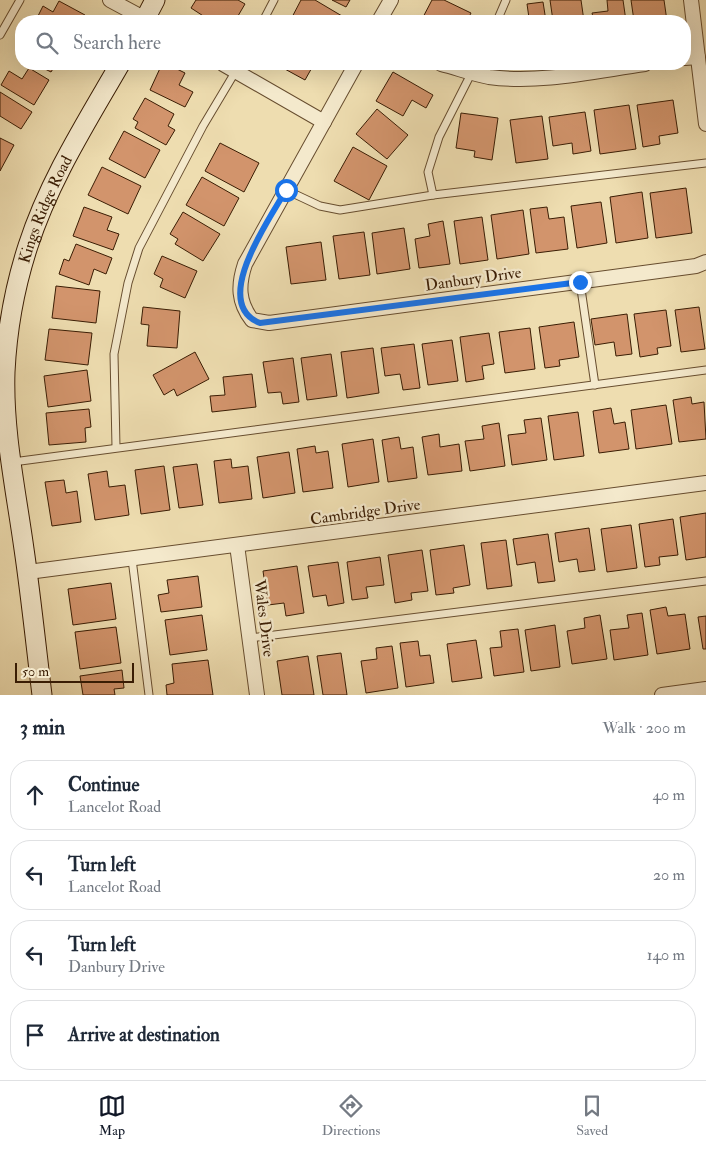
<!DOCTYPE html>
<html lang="en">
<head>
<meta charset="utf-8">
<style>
  body { margin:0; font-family:"IM FELL Double Pica",serif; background:#f2f2f3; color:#1f2937 }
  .scale { position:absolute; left:15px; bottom:12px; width:119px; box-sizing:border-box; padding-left:5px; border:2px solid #3a1d04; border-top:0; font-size:14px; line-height:18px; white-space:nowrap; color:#3a1d04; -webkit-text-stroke:4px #f4e9cc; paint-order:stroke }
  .stop { position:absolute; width:15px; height:15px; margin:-11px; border:4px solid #1a73e8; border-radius:50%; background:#fff }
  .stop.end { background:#1a73e8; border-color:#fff; box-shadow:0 1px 5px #0008 }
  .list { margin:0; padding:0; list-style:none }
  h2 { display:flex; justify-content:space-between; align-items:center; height:65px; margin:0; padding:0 20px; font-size:21px }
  h2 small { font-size:16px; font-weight:400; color:#747a83 }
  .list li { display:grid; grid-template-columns:32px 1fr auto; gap:15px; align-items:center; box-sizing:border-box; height:70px; margin:0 10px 10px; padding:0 10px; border:1px solid #e0e1e3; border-radius:20px }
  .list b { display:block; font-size:19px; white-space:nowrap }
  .list p { margin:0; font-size:16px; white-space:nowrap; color:#747a83 }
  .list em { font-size:16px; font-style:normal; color:#747a83 }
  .icon { flex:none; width:28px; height:28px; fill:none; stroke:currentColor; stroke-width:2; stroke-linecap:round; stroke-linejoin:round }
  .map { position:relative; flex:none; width:706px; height:695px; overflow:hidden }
  .search { position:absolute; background:#fff; box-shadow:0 5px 20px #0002; left:15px; right:15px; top:15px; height:55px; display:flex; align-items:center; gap:12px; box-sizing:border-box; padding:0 18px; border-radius:20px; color:#747a83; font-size:19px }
  .sheet { height:385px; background:#fff }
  nav { display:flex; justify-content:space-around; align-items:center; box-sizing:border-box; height:70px; border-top:1px solid #e0e1e3; background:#fff; font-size:14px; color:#747a83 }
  nav a { display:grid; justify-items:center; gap:2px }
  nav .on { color:#111827 }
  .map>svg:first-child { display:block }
  .building { fill:#d2946c; stroke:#3a1d04 }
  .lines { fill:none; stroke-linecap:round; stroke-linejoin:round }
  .lane-casing { stroke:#674d2f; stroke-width:9 }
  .street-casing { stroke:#674d2f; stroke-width:16 }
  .secondary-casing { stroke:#3a1d04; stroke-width:21 }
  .lane { stroke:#f4e9cc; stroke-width:7 }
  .street { stroke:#f4e9cc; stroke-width:14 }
  .secondary { stroke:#f4e9cc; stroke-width:19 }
  .route { stroke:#1a73e8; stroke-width:6 }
  .labels { text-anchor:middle; stroke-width:4.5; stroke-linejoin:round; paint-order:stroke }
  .street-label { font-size:16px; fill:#3a1d04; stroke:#f4e9cc }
</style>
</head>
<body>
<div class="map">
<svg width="706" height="695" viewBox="0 0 706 695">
  <rect width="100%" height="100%" fill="#eeddb0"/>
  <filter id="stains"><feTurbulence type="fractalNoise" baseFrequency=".004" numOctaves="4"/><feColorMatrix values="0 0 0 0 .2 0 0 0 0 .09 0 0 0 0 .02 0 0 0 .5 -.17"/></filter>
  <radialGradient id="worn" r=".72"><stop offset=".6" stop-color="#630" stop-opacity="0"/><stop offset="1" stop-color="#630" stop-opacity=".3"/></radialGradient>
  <g class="building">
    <polygon points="196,0 238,0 245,4 235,21 211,21 191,8"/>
    <polygon points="301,0 315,0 342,16 338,21 290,21"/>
    <polygon points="332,0 350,0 346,7"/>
    <polygon points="432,0 444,0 471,13 467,21 421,21"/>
    <polygon points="550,0 581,0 584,21 553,21"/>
    <polygon points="607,0 623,0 626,21 594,21 592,13 608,11"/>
    <polygon points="631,0 664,0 667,21 634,21"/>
    <polygon points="59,1 85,15 81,21 36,20 43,6 53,12"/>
    <polygon points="543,2 546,21 510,21 529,18 527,4"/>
    <polygon points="35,64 56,64 51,72"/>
    <polygon points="162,64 167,64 185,73 179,85 193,92 185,107 150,90"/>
    <polygon points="285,64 314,64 305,80 283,68"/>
    <polygon points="29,68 49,80 34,105 1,85 9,71 22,79"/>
    <polygon points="393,72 433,95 426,108 412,100 403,116 376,101"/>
    <polygon points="0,92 32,112 21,129 0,116"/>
    <polygon points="145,98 174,114 168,126 175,130 166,145 135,128 138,122 133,119"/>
    <polygon points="673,100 678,133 659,136 660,144 643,147 637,105"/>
    <polygon points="629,105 636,149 600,154 594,110"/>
    <polygon points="377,109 408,135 387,159 356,134"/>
    <polygon points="585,112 591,151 573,154 572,143 553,146 549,117"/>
    <polygon points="461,113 498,118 492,160 474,157 475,151 456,148"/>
    <polygon points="542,116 548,159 516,163 510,120"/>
    <polygon points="124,131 160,150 145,178 109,159"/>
    <polygon points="0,138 14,145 0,171"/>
    <polygon points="220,143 259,163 244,192 205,171"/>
    <polygon points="353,147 387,166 369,200 334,181"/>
    <polygon points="102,167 141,186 128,214 88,195"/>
    <polygon points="202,177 239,198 224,226 186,205"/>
    <polygon points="686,188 692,233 656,238 650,193"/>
    <polygon points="642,192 648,238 616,243 610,197"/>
    <polygon points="601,202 607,243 577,248 571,206"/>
    <polygon points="84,207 112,217 107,230 119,234 113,250 73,236"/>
    <polygon points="547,207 549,219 564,217 568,249 536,253 530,209"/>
    <polygon points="523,210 529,254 497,259 491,215"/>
    <polygon points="183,212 220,234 203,261 175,244 178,239 170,234"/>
    <polygon points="482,217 488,260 460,264 454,221"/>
    <polygon points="443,221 450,264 419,268 415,239 430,236 428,224"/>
    <polygon points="404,228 410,269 377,274 372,233"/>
    <polygon points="364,232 370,275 339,279 333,236"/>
    <polygon points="321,242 326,280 291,284 286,247"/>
    <polygon points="76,244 112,258 106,274 94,269 89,285 59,274 64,259 69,261"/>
    <polygon points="162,256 197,271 185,298 160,287 163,279 154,274"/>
    <polygon points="56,286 100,291 96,323 52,318"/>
    <polygon points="143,307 180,311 177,348 147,346 149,325 141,324"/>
    <polygon points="699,307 705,349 681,352 675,310"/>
    <polygon points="666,310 671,346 657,348 658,354 640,357 634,314"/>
    <polygon points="627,314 632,354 616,356 614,342 595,345 591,319"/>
    <polygon points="574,322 579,357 559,360 560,366 545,368 539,327"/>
    <polygon points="530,328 535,369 505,373 499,332"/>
    <polygon points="49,329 92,333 88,365 45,360"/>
    <polygon points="489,333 494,364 482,366 484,379 466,382 460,337"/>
    <polygon points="452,340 458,381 428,385 422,344"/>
    <polygon points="414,344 420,388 403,390 400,374 385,376 381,348"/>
    <polygon points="373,348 379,393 347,398 341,352"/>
    <polygon points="195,352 209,379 177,396 174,389 164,395 153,375"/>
    <polygon points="331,354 337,396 307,400 301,358"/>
    <polygon points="293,358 299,402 283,404 281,392 268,393 263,362"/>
    <polygon points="87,370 91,401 48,407 44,376"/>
    <polygon points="252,374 256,407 212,412 210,396 225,395 223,377"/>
    <polygon points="691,397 692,404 704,402 706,439 679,442 673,400"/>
    <polygon points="666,405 672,444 636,449 631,410"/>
    <polygon points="611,408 614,424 625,422 629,449 599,453 593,411"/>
    <polygon points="89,409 91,427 85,428 86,442 49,445 46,413"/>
    <polygon points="578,412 584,456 554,460 548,416"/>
    <polygon points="541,418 547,460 512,465 508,435 526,433 524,420"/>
    <polygon points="499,423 505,466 470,471 465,441 484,439 482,426"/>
    <polygon points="439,434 440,447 459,444 462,471 428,475 422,437"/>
    <polygon points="399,437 401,449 413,447 417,478 388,482 382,440"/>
    <polygon points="373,439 379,482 348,487 342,444"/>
    <polygon points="315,446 316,453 328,451 333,488 303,492 297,449"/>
    <polygon points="289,452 295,493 263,498 257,457"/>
    <polygon points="231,459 232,468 248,466 252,499 219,503 214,461"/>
    <polygon points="197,464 203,505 179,508 173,467"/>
    <polygon points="164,466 170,510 141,514 135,470"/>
    <polygon points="107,471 109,487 125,485 129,515 95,520 88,474"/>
    <polygon points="64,480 66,493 77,491 81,522 52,526 45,482"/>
    <polygon points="706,513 706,557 686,560 680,517"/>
    <polygon points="673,519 678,555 659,557 660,565 645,567 639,524"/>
    <polygon points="631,525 637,568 607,572 601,529"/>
    <polygon points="589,528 595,570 579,572 577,559 559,562 555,533"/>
    <polygon points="548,534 555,581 538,583 535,562 517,565 513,539"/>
    <polygon points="506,540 512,586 487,589 481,543"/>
    <polygon points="464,545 470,585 453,588 454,593 436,595 430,550"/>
    <polygon points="422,550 428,591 411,593 412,600 395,603 388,555"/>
    <polygon points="380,557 384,585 366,587 368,598 352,600 347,562"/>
    <polygon points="338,562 344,603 328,606 326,595 313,597 308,566"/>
    <polygon points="297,566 304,613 286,616 284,603 268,605 263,571"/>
    <polygon points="198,576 202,607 161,612 158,595 169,593 167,580"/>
    <polygon points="111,583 116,619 73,625 68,589"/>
    <polygon points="666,607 668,616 685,614 690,649 657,654 650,610"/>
    <polygon points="642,613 648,655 614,660 610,630 629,628 627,615"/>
    <polygon points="202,615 207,650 170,655 165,620"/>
    <polygon points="600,615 607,659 572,664 567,631 585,628 584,618"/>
    <polygon points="706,616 706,649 703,649 698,617"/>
    <polygon points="555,625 560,667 531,671 525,630"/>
    <polygon points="116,627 121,663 80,669 75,632"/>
    <polygon points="518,629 524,672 494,676 490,648 502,647 500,631"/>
    <polygon points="476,640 482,678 452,682 447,644"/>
    <polygon points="418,641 420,656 430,655 434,683 406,687 400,643"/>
    <polygon points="392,646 398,688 366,693 361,661 377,659 376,648"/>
    <polygon points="341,653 347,695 323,695 317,656"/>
    <polygon points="308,656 314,695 282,695 277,661"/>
    <polygon points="208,660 213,695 167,695 166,685 174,683 172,664"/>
    <polygon points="122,670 124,688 114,689 115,695 83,695 80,676"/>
  </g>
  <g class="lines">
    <g class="lane-casing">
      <g id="lane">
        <polyline points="263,21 274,0"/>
        <polyline points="497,21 506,0"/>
        <polyline points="0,35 20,0"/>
        <polyline points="476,64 439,137 428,172 433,195 706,163"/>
        <polyline points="286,190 320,206 340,210 433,195"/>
        <polyline points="580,282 595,385"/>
        <polyline points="116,447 114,354 128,283 139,248 203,126 240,64"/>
        <polyline points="13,462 706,370"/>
        <polyline points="132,559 149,695"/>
        <polyline points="250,638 706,581"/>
      </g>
    </g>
    <g class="street-casing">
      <g id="street">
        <polyline points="110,0 149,21"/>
        <polyline points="691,0 706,124"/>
        <polyline points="379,21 391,0"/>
        <polyline points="685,58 698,57"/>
        <polyline points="223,64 324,122"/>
        <path d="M 356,64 L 245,264 C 238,285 238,302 252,320 L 269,323 L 696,266 L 706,262"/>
        <path d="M 441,64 C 457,68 473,74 489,77 C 540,84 595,71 645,64"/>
        <polyline points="237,545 257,695"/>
        <polyline points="28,572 706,483"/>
        <polyline points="662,695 706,689"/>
      </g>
    </g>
    <g class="secondary-casing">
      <g id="secondary">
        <polyline points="144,21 155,0"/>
        <path id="s1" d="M 42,695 C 36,646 31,597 24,549 C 16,491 3,431 5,372 C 7,330 15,286 28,246 C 49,181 86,123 120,64"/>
      </g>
    </g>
    <use href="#lane" class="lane"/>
    <use href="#street" class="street"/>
    <use href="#secondary" class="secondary"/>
  </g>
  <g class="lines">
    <path class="route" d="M 286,190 C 271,217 209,303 260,323 L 580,282"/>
  </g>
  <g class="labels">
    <g class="street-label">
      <text dy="6" stroke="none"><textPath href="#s1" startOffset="494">Kings Ridge Road</textPath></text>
      <text transform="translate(473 278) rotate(-8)" y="6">Danbury Drive</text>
      <text transform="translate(365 511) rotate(-8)" y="6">Cambridge Drive</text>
      <text transform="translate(265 618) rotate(83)" y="6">Wales Drive</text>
    </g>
  </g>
  <rect width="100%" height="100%" filter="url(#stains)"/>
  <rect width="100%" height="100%" fill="url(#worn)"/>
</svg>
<div class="scale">50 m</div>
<div class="stop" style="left:286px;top:190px"></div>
<div class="stop end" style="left:580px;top:282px"></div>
<div class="search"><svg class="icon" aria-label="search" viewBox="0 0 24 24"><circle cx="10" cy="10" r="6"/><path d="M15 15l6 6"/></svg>Search here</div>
</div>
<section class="sheet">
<h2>3 min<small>Walk · 200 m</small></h2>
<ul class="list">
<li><svg class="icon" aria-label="ahead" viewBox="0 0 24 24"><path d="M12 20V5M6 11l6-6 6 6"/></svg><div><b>Continue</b><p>Lancelot Road</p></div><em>40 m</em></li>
<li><svg class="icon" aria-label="left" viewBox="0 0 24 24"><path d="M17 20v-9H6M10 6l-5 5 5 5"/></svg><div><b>Turn left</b><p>Lancelot Road</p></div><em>20 m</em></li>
<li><svg class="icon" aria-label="left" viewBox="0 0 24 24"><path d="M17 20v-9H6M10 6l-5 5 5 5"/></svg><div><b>Turn left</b><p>Danbury Drive</p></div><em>140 m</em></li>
<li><svg class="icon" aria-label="arrive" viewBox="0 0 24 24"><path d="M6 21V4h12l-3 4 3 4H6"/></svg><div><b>Arrive at destination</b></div></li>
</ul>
</section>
<nav>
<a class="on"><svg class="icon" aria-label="map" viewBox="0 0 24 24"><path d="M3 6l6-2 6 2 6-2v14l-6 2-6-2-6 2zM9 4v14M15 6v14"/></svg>Map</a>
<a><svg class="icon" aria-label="directions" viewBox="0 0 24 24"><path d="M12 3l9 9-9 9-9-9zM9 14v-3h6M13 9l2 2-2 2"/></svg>Directions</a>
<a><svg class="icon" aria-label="saved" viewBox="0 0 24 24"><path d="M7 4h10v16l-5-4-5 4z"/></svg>Saved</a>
</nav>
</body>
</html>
